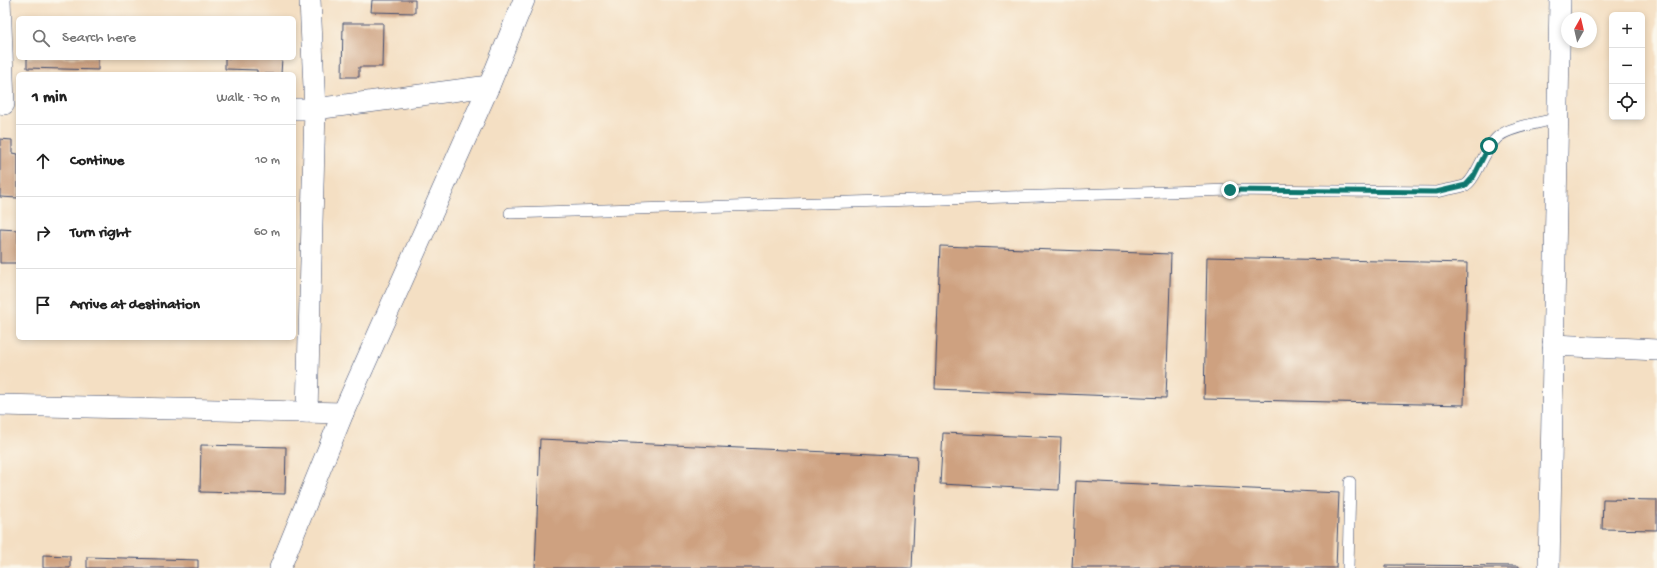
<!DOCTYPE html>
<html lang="en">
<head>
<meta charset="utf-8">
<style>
  body { margin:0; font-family:"Gochi Hand",sans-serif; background:#f6f6f6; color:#222 }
  .controls { position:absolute; right:12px; top:12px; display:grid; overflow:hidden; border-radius:6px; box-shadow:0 2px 6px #0003 }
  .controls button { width:36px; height:36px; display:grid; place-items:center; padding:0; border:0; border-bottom:1px solid #e0e0e0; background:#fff; color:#222; font:20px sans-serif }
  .compass { position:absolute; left:1561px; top:12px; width:36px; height:36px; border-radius:50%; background:#fff; box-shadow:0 2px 6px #0003; rotate:8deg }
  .stop { position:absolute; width:12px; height:12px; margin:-9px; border:3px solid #0f766e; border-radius:50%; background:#fff }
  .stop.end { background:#0f766e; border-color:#fff; box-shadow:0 1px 4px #0008 }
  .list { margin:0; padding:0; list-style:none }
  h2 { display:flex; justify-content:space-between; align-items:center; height:52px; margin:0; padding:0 16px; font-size:17px }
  h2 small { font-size:13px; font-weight:400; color:#767676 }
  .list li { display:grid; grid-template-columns:26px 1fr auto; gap:12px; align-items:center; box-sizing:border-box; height:72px; padding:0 16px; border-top:1px solid #e0e0e0 }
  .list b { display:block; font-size:15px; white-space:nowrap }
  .list em { font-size:13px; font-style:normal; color:#767676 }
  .icon { flex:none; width:22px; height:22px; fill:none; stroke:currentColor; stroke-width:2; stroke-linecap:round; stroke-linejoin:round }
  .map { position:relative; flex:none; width:1657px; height:568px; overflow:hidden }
  .search { position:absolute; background:#fff; box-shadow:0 2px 6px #0003; left:16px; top:16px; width:280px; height:44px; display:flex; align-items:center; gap:10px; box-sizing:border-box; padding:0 14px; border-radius:6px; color:#767676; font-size:15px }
  .panel { position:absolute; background:#fff; box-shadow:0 2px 6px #0003; left:16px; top:72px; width:280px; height:268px; border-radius:6px }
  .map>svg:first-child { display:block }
  .building { fill:#cea180 }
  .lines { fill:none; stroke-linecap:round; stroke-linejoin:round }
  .service-casing { stroke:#3c496d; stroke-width:12 }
  .minor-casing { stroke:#3c496d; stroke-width:22 }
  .service { stroke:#fff; stroke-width:11 }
  .minor { stroke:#fff; stroke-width:21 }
  .route { stroke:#0f766e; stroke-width:5 }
</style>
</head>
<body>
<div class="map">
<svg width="1657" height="568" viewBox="0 0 1657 568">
  <rect width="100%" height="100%" fill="#fbf7ec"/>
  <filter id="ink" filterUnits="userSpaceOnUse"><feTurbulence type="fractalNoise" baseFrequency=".025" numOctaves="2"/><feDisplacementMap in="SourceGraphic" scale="8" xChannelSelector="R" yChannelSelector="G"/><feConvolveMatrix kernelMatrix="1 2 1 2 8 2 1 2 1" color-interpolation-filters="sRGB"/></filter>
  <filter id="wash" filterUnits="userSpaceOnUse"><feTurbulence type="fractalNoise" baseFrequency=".012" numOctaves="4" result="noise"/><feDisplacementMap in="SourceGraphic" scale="16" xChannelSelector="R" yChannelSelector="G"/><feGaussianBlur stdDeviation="0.9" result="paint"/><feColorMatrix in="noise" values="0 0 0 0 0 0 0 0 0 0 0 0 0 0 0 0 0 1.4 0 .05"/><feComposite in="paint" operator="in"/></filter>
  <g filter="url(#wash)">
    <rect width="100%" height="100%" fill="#f4dfc3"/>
    <g id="blocks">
      <g class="building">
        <polygon points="372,0 415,0 415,13 371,12"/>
        <polygon points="343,23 383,23 382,67 359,67 359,77 342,77"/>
        <polygon points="27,58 98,58 98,70 27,68"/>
        <polygon points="225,58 282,58 281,74 257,74 257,70 225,69"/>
        <polygon points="0,139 12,140 12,153 18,154 18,198 0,197"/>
        <polygon points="0,229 18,230 18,263 0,263"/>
        <polygon points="940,246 1171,254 1166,398 935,389"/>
        <polygon points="1207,257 1467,263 1464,405 1204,399"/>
        <polygon points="943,433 1061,438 1059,490 940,484"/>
        <polygon points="540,439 917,456 912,568 535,568"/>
        <polygon points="201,445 286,447 285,494 200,492"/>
        <polygon points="1076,481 1339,493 1336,568 1072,568"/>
        <polygon points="1603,499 1657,500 1657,530 1602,529"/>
        <polygon points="43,555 70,556 70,568 43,568"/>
        <polygon points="87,557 198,560 198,568 87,568"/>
        <polygon points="1385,565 1519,566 1519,568 1385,568"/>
      </g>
    </g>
  </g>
  <g filter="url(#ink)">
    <use href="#blocks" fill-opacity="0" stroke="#3c496d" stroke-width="1"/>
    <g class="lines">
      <g class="service-casing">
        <g id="service">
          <path d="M 510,213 L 1230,190 L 1436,192 C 1444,190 1459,188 1466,185 C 1477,178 1484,148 1499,136 C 1512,126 1541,123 1558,118"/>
          <polyline points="1348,568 1350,482"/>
        </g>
      </g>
      <g class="minor-casing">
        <g id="minor">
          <polyline points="0,0 4,104"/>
          <polyline points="294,109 315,109 489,86"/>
          <polyline points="1553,345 1657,350"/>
          <polyline points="0,405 343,413"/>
          <polyline points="307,412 315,109 310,0"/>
          <polyline points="280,568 343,413 489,86 524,0"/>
          <polyline points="1549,568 1560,0"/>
        </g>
      </g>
      <use href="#service" class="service"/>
      <use href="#minor" class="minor"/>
    </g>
  </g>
  <g class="lines" filter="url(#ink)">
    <polyline class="route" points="1230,190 1436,192 1466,185 1474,176 1489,146"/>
  </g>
</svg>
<div class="controls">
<button>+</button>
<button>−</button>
<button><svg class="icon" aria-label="locate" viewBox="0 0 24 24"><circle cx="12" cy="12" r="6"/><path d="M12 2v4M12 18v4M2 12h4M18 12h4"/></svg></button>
</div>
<svg class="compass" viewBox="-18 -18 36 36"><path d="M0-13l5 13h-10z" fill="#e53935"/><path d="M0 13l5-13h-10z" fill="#767676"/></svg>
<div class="stop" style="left:1489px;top:146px"></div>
<div class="stop end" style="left:1230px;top:190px"></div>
<div class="search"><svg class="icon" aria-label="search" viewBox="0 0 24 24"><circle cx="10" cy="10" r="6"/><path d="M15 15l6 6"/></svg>Search here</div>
<section class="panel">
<h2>1 min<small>Walk · 70 m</small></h2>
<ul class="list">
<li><svg class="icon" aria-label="ahead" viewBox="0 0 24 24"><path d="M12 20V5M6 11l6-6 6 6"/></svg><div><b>Continue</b></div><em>10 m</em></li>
<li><svg class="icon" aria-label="right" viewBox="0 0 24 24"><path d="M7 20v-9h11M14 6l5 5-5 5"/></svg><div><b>Turn right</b></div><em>60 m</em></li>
<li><svg class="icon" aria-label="arrive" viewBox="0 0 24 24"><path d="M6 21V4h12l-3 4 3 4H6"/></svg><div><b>Arrive at destination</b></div></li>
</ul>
</section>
</div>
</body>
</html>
